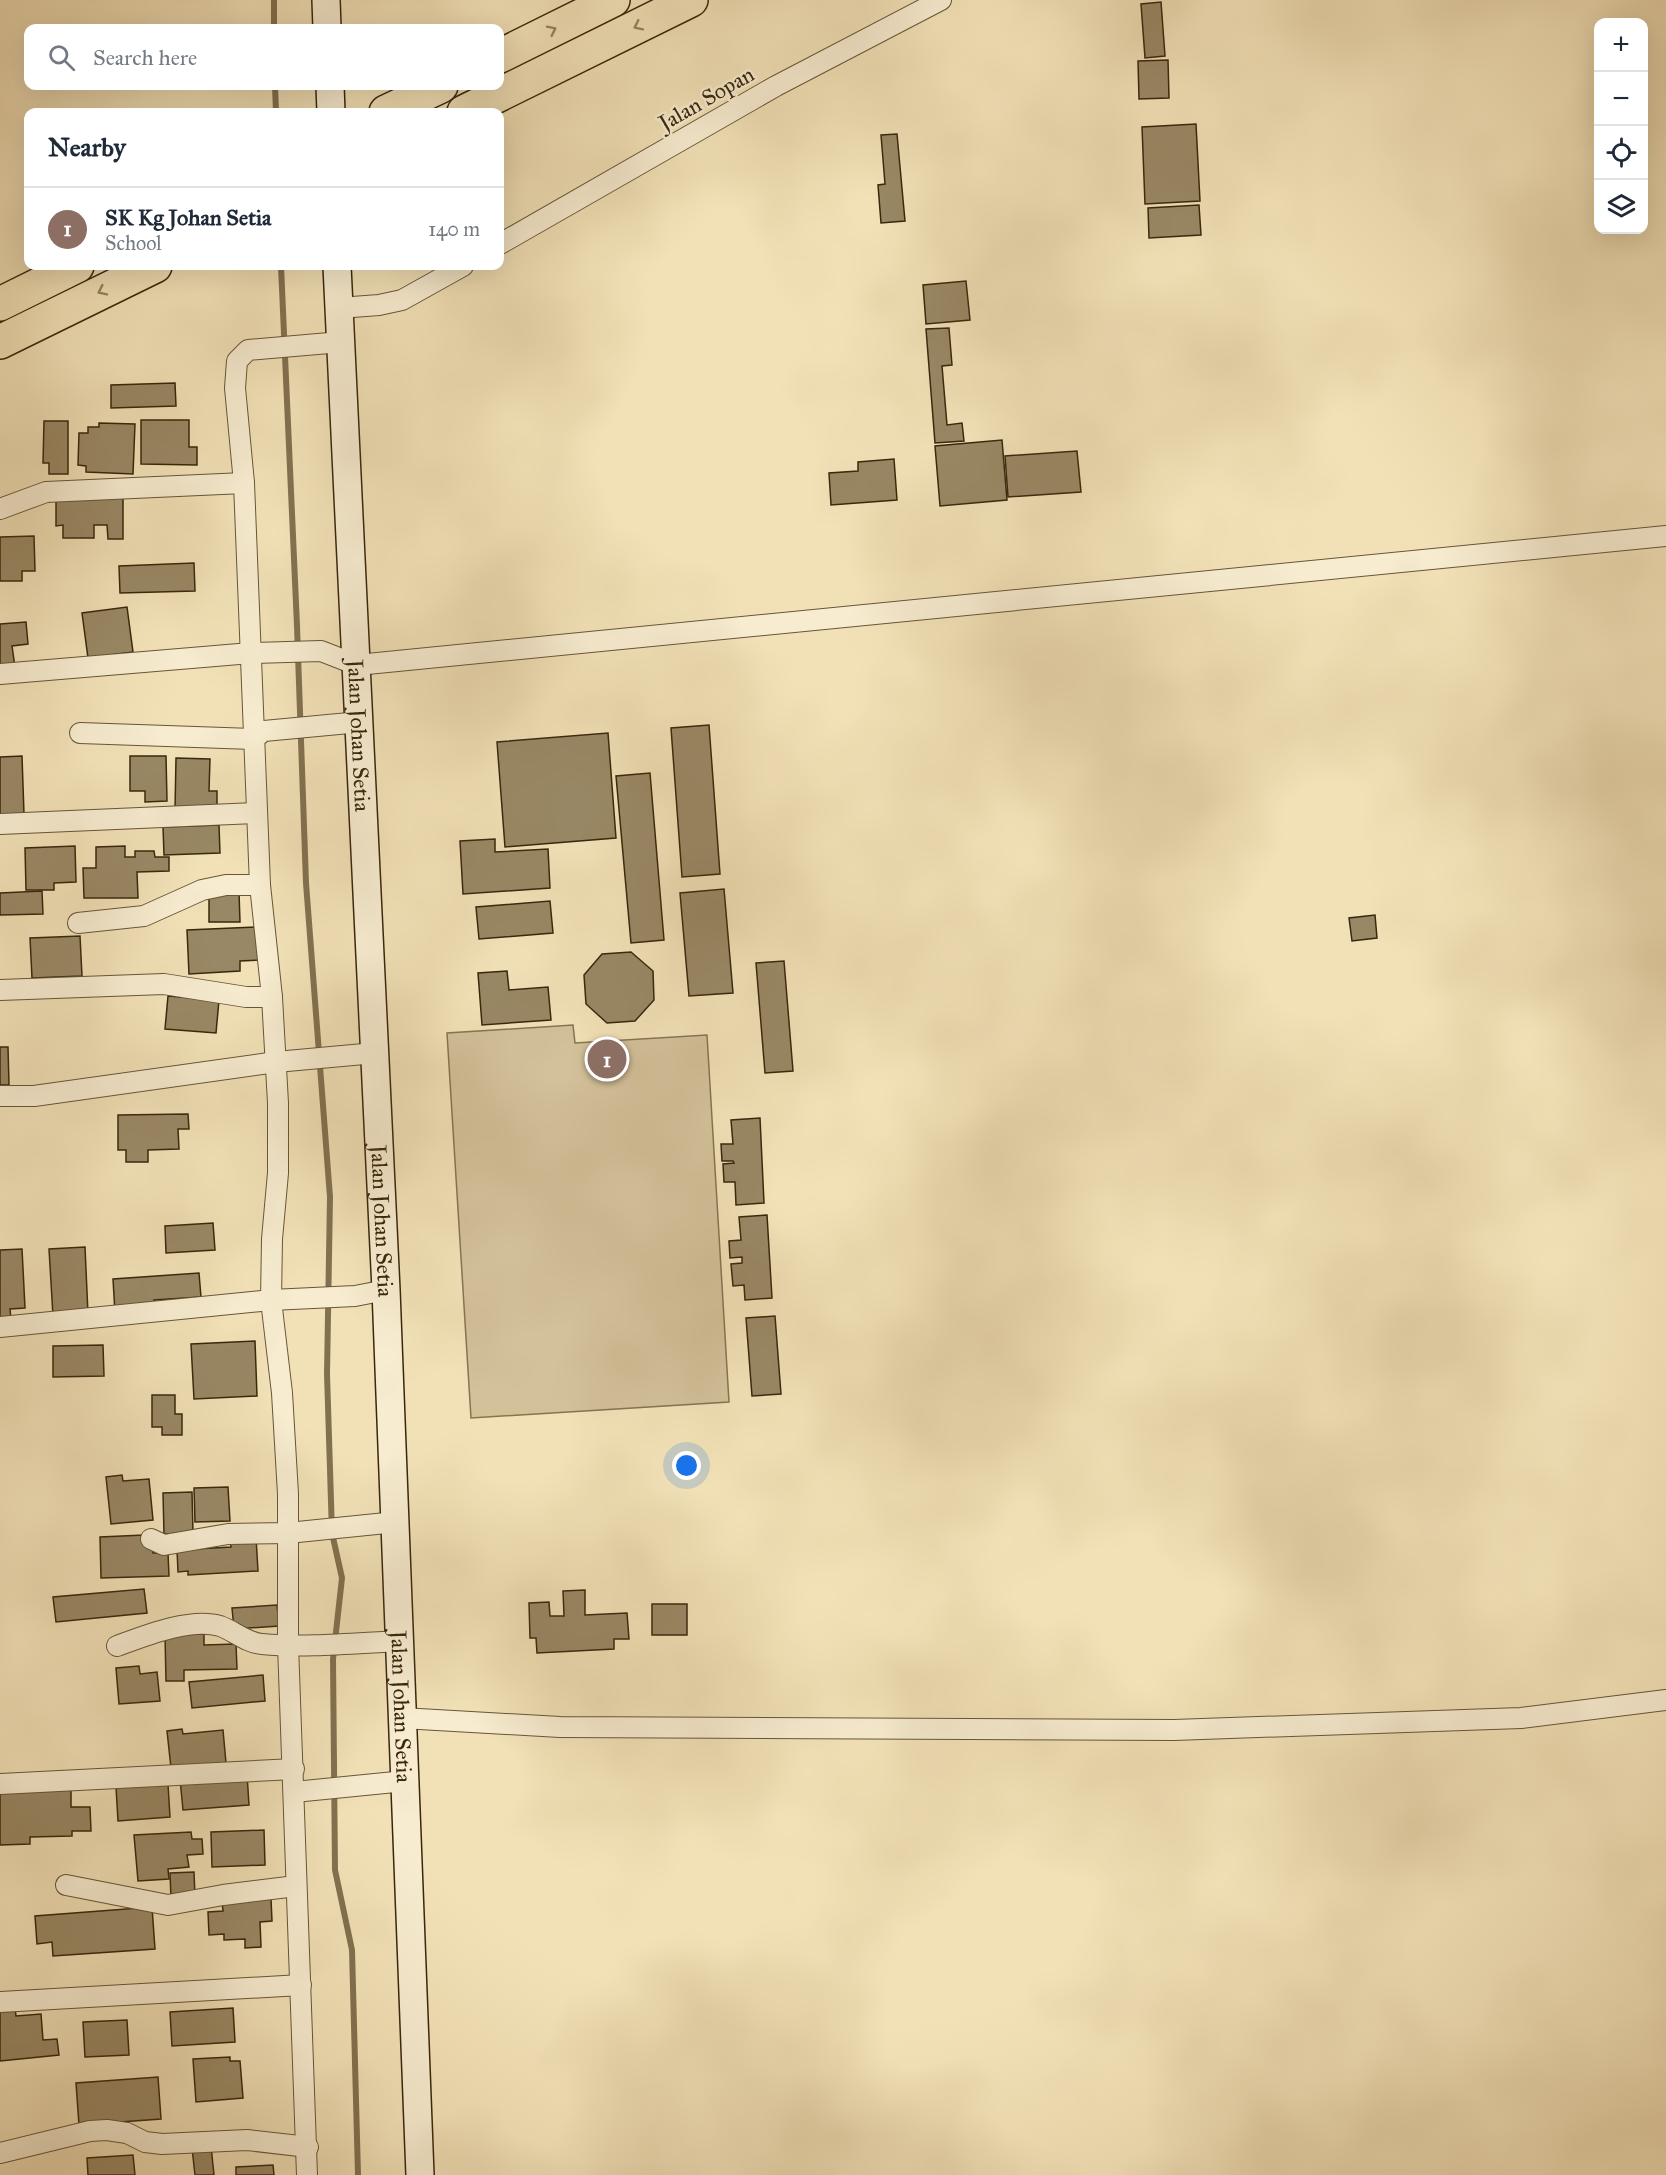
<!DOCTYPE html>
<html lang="en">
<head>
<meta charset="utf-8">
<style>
  body { margin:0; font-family:"IM FELL Great Primer",serif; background:#f2f2f3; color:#1f2937 }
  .controls { position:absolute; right:18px; top:18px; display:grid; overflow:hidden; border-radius:12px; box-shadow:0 6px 24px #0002 }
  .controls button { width:54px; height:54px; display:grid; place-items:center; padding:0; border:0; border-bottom:2px solid #e0e1e3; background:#fff; color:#1f2937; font:30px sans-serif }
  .you { position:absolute; left:687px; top:1466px; width:21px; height:21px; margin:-15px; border:4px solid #fff; border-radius:50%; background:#1a73e8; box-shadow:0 0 0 9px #1a73e833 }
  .badge { display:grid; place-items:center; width:39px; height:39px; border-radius:50%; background:#0b8043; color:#fff; font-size:20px; font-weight:700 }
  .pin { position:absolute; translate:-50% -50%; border:3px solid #fff; box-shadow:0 2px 6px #0006 }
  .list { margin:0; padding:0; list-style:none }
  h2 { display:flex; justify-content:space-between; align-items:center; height:78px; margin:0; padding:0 24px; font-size:26px }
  h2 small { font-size:20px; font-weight:400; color:#747a83 }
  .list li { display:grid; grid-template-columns:39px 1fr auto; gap:18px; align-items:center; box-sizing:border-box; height:84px; padding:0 24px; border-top:2px solid #e0e1e3 }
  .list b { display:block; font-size:22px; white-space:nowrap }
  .list p { margin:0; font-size:20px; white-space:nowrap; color:#747a83 }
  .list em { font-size:20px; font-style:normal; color:#747a83 }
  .icon { flex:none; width:33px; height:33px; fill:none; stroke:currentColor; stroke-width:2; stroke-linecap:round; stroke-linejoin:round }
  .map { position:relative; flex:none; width:1666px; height:2175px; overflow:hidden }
  .search { position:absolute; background:#fff; box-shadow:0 6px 24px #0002; left:24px; top:24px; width:480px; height:66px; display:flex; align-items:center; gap:15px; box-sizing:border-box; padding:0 21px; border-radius:12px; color:#747a83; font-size:22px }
  .panel { position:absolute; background:#fff; box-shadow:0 6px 24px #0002; left:24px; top:108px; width:480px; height:162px; border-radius:12px }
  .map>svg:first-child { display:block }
  .green { fill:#d3c19a; stroke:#867453; stroke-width:1.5 }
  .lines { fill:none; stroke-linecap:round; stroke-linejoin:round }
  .stream { stroke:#827150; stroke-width:6 }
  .building { fill:#998865; stroke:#39270c; stroke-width:1.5 }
  .minor-casing { stroke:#675637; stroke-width:22 }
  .secondary-casing { stroke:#39270c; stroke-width:30 }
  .motorway-casing { stroke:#39270c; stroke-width:36 }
  .minor { stroke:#f7ecd0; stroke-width:20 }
  .secondary { stroke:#f7ecd0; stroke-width:27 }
  .motorway { stroke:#f2e1b7; stroke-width:33 }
  .oneway { stroke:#968462 }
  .labels { text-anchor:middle; stroke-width:5; stroke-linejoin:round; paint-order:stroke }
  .street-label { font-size:22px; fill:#39270c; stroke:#f7ecd0 }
</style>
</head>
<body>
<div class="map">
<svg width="1666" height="2175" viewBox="0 0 1666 2175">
  <rect width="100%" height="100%" fill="#f2e1b7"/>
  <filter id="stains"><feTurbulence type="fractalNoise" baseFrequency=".00333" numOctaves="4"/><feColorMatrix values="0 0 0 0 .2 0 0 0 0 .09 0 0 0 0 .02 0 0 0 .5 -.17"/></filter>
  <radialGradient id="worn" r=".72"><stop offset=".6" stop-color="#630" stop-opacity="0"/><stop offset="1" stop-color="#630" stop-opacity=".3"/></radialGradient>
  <polygon class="green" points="573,1025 575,1043 707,1035 729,1402 471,1418 447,1033"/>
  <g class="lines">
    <g class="stream">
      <polyline points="274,0 274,28"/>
      <polyline points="275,86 276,112"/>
      <polyline points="281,266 297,626 306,883 330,1197 327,1374 332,1533 342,1578 333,1659 335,1870 352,1950 358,2175"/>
    </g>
  </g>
  <g class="building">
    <polygon points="1161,2 1165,56 1145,58 1141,4"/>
    <polygon points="1168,60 1169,98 1139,99 1138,61"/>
    <polygon points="1196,124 1200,201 1145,204 1142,127"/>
    <polygon points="897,134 905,221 881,223 878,185 885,184 881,135"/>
    <polygon points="1199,205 1201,235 1149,238 1148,208"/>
    <polygon points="966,281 970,320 926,324 923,285"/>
    <polygon points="949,328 952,365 942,366 947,425 962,423 964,441 935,443 926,329"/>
    <polygon points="175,383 176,406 111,408 111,385"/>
    <polygon points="141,420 189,420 189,447 197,447 197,465 141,464"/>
    <polygon points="44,421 68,421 68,474 49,474 49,463 43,463"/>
    <polygon points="99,423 135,424 133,474 86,472 86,466 78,465 79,433 88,433 88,427 99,427"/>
    <polygon points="1002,440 1007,500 940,506 935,446"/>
    <polygon points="1077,451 1081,492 1008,497 1005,456"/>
    <polygon points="894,459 897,500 831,505 829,473 858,471 858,462"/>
    <polygon points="56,495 123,495 123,539 108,539 107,525 94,525 94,538 63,538 63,525 56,526"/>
    <polygon points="34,536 35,571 22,571 22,581 0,581 0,537"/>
    <polygon points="194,563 195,591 120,593 119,566"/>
    <polygon points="127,607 133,652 88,658 82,613"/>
    <polygon points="26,622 28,644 12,646 15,667 0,668 0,624"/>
    <polygon points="709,725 720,874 682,877 671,728"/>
    <polygon points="608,733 616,838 505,847 497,742"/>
    <polygon points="22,756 24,814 0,815 0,757"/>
    <polygon points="130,756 166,756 167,801 145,802 145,791 130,791"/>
    <polygon points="176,758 210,759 209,791 217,791 217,811 175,810"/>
    <polygon points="650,773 664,940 631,943 616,776"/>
    <polygon points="219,825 220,853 164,855 163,827"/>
    <polygon points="495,839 495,852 548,849 550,888 463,894 460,841"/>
    <polygon points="75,846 76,882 54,883 54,890 26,890 25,848"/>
    <polygon points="125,846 125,857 135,857 135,851 154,851 155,857 169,857 169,871 137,872 138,898 84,898 83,868 96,868 96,847"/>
    <polygon points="724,889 733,993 689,996 680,893"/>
    <polygon points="42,891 43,914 0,915 0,893"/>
    <polygon points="209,892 239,892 240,922 209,922"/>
    <polygon points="550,901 553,933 479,939 476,907"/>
    <polygon points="1375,915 1377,938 1352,941 1349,918"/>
    <polygon points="257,927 259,960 240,961 240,971 189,974 187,930"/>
    <polygon points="80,936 82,976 32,978 30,938"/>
    <polygon points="631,952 653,971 654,1000 635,1021 607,1023 586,1004 584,975 602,954"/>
    <polygon points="784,961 793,1071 765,1073 756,963"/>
    <polygon points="507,971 509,990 548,987 551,1020 482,1025 478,973"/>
    <polygon points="168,996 219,1000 216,1033 165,1029"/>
    <polygon points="0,1047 8,1047 9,1085 0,1085"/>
    <polygon points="188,1114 189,1129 178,1129 179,1149 148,1150 148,1162 126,1162 126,1150 118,1150 118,1115"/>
    <polygon points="760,1118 764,1203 736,1205 735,1182 724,1182 723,1164 734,1163 733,1161 722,1161 721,1144 733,1144 731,1120"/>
    <polygon points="767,1215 772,1298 745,1300 744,1285 733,1286 731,1264 742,1263 742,1257 730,1258 729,1241 741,1240 739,1217"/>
    <polygon points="213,1223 215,1250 166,1253 165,1226"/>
    <polygon points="85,1247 88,1314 53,1316 49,1249"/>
    <polygon points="22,1249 25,1308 10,1309 11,1320 0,1321 0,1250"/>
    <polygon points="199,1273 201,1297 154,1300 154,1310 115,1313 113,1279"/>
    <polygon points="775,1316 781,1394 752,1396 746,1318"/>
    <polygon points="255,1341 257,1396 194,1399 191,1344"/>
    <polygon points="103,1345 104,1376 53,1377 53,1346"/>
    <polygon points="152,1395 175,1395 175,1414 182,1414 182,1435 162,1435 162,1427 152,1427"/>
    <polygon points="122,1475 123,1481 149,1479 153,1520 111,1524 106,1477"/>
    <polygon points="228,1487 230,1521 195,1522 194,1488"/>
    <polygon points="192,1492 193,1533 164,1534 163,1493"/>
    <polygon points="144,1535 152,1544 153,1553 168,1553 169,1576 101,1578 100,1537"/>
    <polygon points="256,1537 258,1571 188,1575 188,1571 178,1572 177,1550 231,1547 230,1538"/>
    <polygon points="144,1589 147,1613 56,1622 53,1597"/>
    <polygon points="585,1590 585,1615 627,1613 629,1639 614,1639 614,1649 537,1653 536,1638 530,1638 529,1603 549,1602 550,1616 564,1616 563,1591"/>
    <rect x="652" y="1604" width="35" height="31"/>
    <polygon points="277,1605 279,1626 234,1629 232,1608"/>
    <polygon points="204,1634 204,1645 236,1644 237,1669 184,1670 184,1681 166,1681 165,1635"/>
    <polygon points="139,1666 140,1674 157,1672 160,1701 119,1704 116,1668"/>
    <polygon points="263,1675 265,1701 192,1708 189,1682"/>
    <polygon points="182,1729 183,1734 223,1730 226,1763 171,1768 167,1731"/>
    <polygon points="247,1774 249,1805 183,1810 180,1779"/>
    <polygon points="168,1784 170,1817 118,1821 116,1787"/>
    <polygon points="71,1789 71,1807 90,1807 91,1831 72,1831 72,1836 30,1837 30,1844 0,1845 0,1791"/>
    <polygon points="264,1830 265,1865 212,1867 211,1832"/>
    <polygon points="191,1832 192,1839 202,1839 203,1854 187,1855 189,1867 168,1869 169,1879 138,1881 134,1835"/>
    <polygon points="194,1872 195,1897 171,1898 170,1873"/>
    <polygon points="271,1899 272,1921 260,1922 261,1947 245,1948 245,1939 224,1940 224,1934 209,1935 208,1912 223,1911 222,1902"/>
    <polygon points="152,1907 155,1949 53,1956 52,1942 37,1944 35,1916"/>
    <polygon points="15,2008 16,2016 41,2014 43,2040 57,2039 59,2055 0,2061 0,2009"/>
    <polygon points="233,2008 235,2042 172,2046 170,2012"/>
    <polygon points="127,2020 129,2055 85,2057 83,2022"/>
    <polygon points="230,2057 230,2061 240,2061 243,2098 196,2102 193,2059"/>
    <polygon points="158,2077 161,2119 79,2125 76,2083"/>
    <polygon points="211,2146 214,2175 195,2175 192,2148"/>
    <polygon points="133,2155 135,2175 88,2175 87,2158"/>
    <polygon points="273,2165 274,2175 236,2175 236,2167"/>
  </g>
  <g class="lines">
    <g class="minor-casing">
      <g id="minor">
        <polyline points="500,244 776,86 941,0"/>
        <polyline points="339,308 379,305 402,300 463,266"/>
        <polyline points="0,509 46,492 244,483"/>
        <polyline points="0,674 251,653 321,651 357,665 1666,536"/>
        <polyline points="80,733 253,739 264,731 360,722"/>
        <polyline points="0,824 256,813"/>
        <polyline points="78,923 144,916 202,890 226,885 260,885"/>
        <polyline points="0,990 164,984 246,997 272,997"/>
        <polyline points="0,1096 34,1096 276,1062 375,1053"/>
        <polyline points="0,1327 271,1300 355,1296 386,1290"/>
        <polyline points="151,1539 164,1545 228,1534 288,1533 396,1522"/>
        <path d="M 117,1646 C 144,1636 191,1617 220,1626 C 234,1631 247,1643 262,1644 C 305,1648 356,1643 400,1641"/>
        <polyline points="402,1718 560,1727 1174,1730 1521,1718 1666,1700"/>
        <polyline points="0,1784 294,1769"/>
        <polyline points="294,1792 405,1781"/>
        <polyline points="66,1885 168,1905 223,1895 296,1886"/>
        <polyline points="0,2002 301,1985"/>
        <polyline points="0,2153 90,2131 107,2130 127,2133 145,2142 162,2144 247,2140 308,2147"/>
        <polyline points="307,2175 288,1645 288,1494 282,1393 271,1300 272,1239 278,1173 278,1103 272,997 260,885 244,483 235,388 237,361 248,350 341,342"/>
      </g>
    </g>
    <g class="secondary-casing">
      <g id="secondary">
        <polyline points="326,0 327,28"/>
        <polyline points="330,86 331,112"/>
        <path id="s1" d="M 337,266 L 386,1290 L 420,2175"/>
      </g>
    </g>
    <g class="motorway-casing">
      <g id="motorway">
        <polyline points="500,56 613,0"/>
        <polyline points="386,112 441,86"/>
        <polyline points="464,112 691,0"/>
        <polyline points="0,304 77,266"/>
        <polyline points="0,342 155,266"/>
      </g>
    </g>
    <use href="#minor" class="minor"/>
    <use href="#secondary" class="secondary"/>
    <use href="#motorway" class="motorway"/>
  </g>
  <defs><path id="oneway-chevron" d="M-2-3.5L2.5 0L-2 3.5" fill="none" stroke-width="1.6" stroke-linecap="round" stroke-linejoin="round" transform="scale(1.5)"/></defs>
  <g class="oneway">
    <use href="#oneway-chevron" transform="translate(638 26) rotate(154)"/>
    <use href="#oneway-chevron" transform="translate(552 30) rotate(-26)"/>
    <use href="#oneway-chevron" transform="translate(102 291) rotate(154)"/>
  </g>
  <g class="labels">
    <g class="street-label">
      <text transform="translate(706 98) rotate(-30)" y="8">Jalan Sopan</text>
      <text dy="8" stroke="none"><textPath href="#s1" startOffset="470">Jalan Johan Setia</textPath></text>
      <text dy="8" stroke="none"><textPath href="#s1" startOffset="956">Jalan Johan Setia</textPath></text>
      <text dy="8" stroke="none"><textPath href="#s1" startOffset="1442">Jalan Johan Setia</textPath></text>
    </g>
  </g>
  <rect width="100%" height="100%" filter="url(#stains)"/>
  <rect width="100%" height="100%" fill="url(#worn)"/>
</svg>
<div class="controls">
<button>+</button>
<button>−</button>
<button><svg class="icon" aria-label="locate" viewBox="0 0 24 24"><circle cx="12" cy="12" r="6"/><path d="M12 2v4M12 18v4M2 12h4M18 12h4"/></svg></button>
<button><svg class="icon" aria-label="layers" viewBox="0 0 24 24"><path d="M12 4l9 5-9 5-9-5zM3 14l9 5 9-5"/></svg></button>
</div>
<div class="you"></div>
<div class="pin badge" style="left:607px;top:1059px;background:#8d6e63">1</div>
<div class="search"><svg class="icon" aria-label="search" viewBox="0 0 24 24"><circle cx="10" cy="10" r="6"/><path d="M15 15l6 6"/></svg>Search here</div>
<section class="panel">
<h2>Nearby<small></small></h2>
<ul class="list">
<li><span class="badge" style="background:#8d6e63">1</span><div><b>SK Kg Johan Setia</b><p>School</p></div><em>140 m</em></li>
</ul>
</section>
</div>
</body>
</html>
